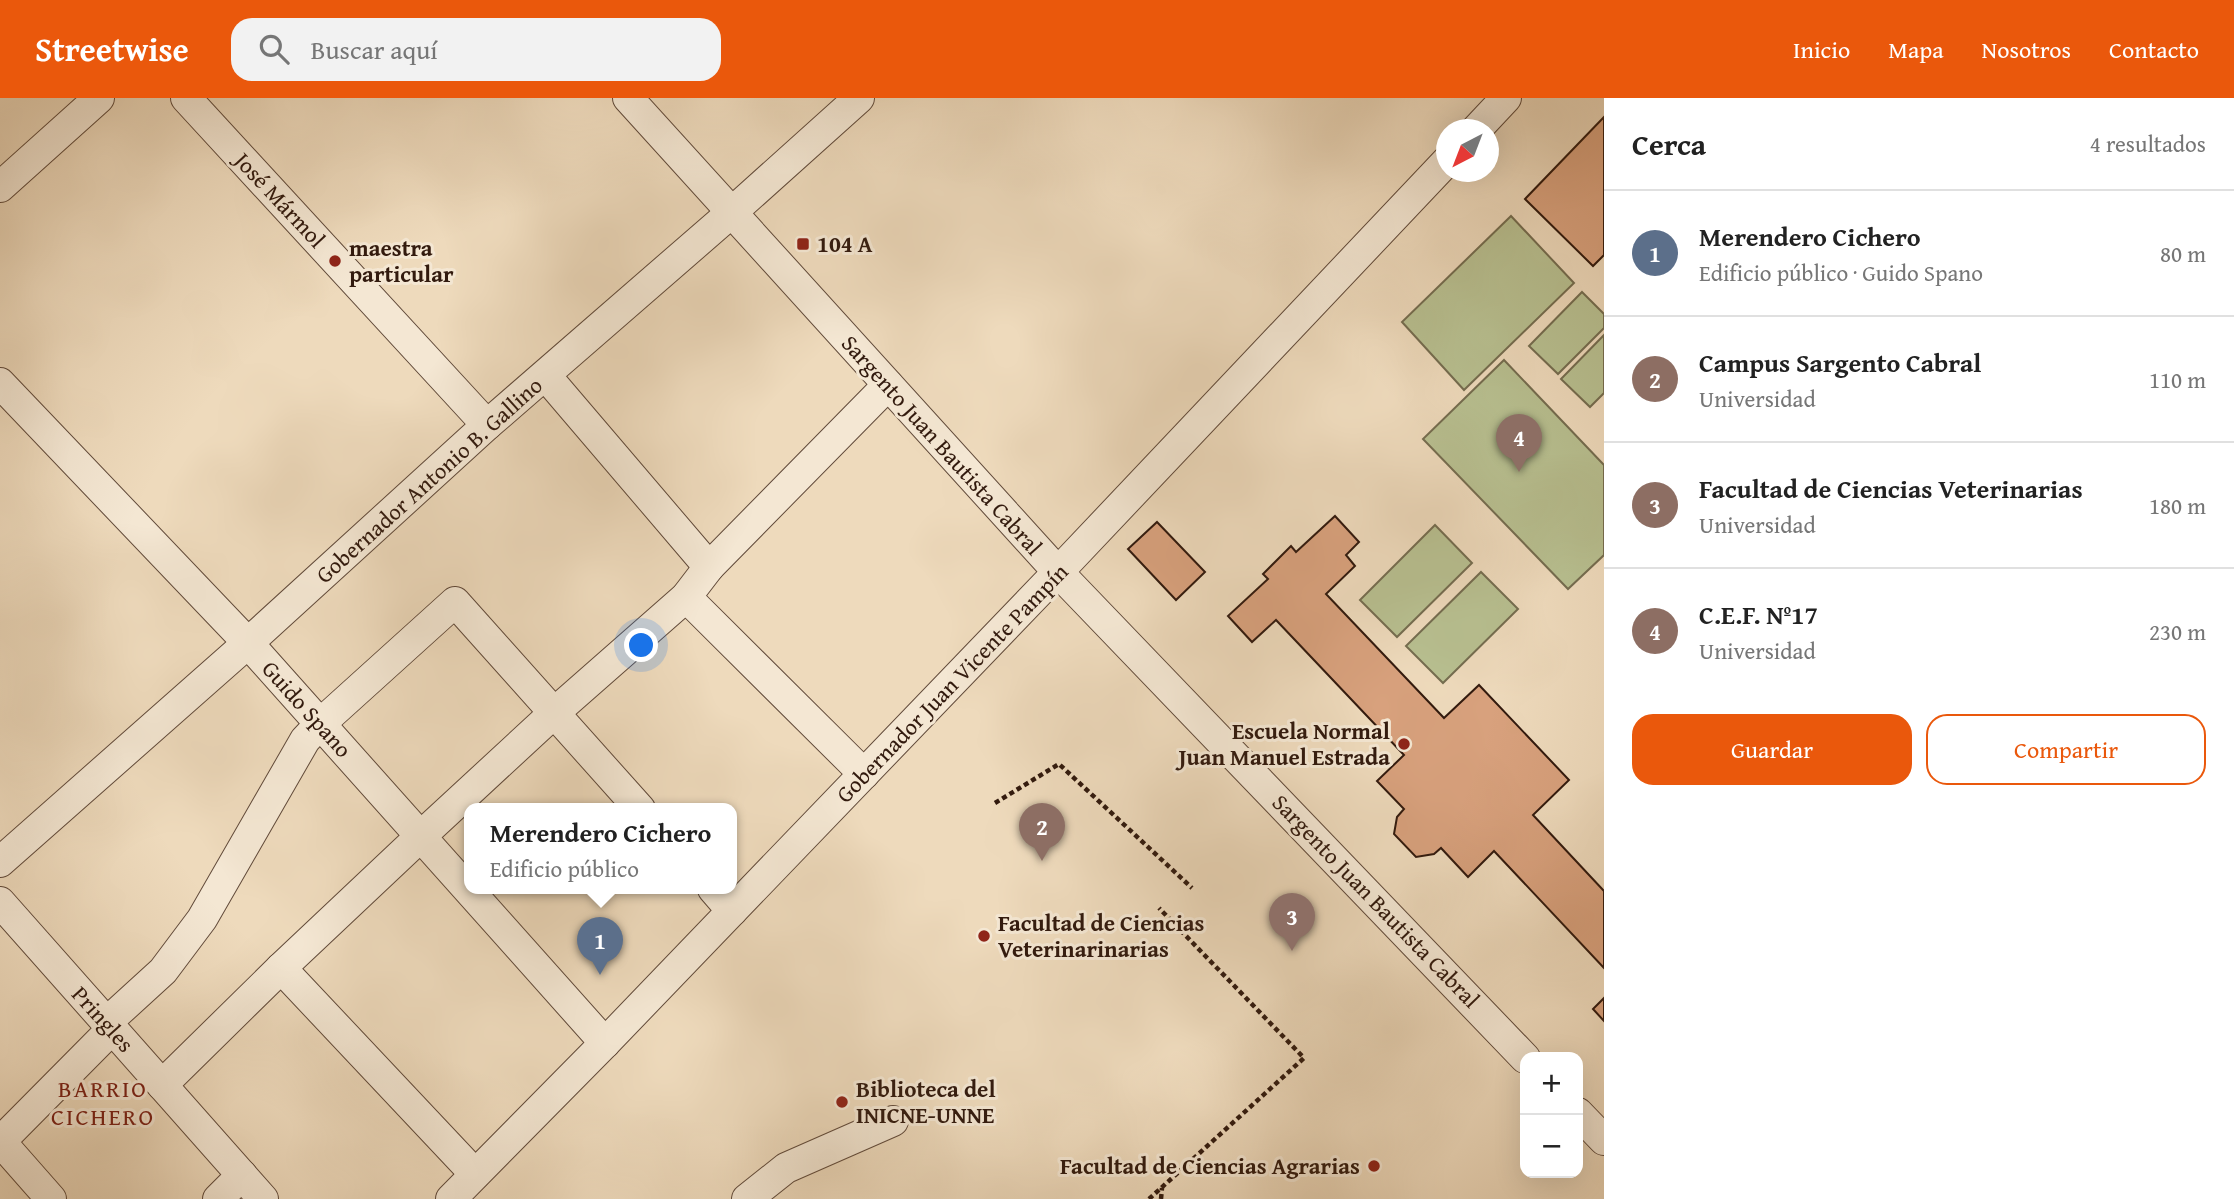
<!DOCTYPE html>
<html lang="es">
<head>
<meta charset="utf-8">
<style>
  body { margin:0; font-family:"Gentium Book Plus",serif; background:#f2f2f2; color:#222 }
  .controls { position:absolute; right:21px; bottom:21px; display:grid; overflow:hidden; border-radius:14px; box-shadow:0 7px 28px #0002 }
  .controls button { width:63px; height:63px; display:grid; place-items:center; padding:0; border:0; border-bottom:2px solid #e0e0e0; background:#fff; color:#222; font:35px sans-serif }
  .compass { position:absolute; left:1436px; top:21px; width:63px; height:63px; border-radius:50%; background:#fff; box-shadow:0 7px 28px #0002; rotate:222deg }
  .you { position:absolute; left:642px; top:548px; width:24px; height:24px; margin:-18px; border:5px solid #fff; border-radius:50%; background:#1a73e8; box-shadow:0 0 0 10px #1a73e833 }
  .badge { display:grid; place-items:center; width:46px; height:46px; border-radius:50%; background:#ea580c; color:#fff; font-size:23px; font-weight:700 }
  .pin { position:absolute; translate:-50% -58px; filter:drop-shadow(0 2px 4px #0008) }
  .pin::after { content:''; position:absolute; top:37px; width:24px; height:21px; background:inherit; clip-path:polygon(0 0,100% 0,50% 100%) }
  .popup { position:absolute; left:464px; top:705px; width:273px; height:91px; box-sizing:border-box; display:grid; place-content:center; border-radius:14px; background:#fff; filter:drop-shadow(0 2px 5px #0005); font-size:23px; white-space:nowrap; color:#767676 }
  .popup b { font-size:26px; color:#222 }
  .popup::after { content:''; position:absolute; left:50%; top:100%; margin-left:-14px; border:14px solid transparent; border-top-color:#fff }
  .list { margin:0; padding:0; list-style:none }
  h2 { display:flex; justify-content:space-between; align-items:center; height:91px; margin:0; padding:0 28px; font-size:30px }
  h2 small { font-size:23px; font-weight:400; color:#767676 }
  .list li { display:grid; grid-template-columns:46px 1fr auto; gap:21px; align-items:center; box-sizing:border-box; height:126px; padding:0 28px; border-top:2px solid #e0e0e0 }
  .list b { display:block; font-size:26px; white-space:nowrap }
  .list p { margin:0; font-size:23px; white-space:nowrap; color:#767676 }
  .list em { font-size:23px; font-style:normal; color:#767676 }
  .actions { display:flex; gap:14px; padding:21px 28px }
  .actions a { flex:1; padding:16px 0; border:2px solid #ea580c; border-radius:21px; text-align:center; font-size:24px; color:#ea580c }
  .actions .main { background:#ea580c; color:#fff }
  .icon { flex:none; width:38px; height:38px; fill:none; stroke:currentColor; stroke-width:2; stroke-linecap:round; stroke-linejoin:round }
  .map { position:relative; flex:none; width:1604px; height:1101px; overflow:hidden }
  header { display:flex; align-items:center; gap:42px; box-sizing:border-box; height:98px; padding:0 35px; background:#ea580c; color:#fff }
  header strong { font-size:33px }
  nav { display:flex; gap:38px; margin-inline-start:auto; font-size:24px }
  .search { width:490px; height:63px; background:#f2f2f2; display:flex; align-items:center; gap:18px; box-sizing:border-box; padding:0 24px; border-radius:21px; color:#767676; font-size:26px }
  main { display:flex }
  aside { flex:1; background:#fff }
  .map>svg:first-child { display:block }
  .green { fill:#b8c091; stroke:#756d50; stroke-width:2 }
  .building { fill:#d8a17d; stroke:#321a0e; stroke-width:2 }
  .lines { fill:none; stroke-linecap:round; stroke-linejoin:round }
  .minor-casing { stroke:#614a3a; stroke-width:32 }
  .path { stroke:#321a0e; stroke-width:4.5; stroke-dasharray:5 3.5; stroke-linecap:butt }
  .minor { stroke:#f4e7d3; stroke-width:30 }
  .poi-dot { fill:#8f2418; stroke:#f4e7d3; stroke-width:2.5 }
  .labels { text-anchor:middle; stroke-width:6; stroke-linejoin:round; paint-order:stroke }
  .street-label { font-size:23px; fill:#321a0e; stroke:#f4e7d3 }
  .poi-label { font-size:23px; font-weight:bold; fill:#321a0e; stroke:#f4e7d3; text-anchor:start }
  .neighbourhood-label { font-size:24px; letter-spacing:2px; fill:#7a1f14; stroke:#f4e7d3 }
</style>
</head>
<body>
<header>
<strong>Streetwise</strong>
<div class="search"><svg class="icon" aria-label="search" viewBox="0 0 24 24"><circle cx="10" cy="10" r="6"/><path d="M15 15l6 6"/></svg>Buscar aquí</div>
<nav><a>Inicio</a><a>Mapa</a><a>Nosotros</a><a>Contacto</a></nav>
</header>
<main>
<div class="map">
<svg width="1604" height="1101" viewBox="0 0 1604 1101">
  <rect width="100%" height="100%" fill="#eedabc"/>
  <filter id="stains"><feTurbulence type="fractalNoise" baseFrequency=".00286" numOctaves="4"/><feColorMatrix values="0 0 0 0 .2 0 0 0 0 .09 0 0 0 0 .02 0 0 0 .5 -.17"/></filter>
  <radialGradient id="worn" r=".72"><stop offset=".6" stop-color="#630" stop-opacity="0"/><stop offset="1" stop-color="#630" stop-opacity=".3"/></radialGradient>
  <g class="green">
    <polygon points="1511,118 1574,185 1464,292 1402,224"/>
    <polygon points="1582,194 1604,216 1604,230 1558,276 1529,248"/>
    <polygon points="1604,237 1604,295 1590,309 1561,281"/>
    <polygon points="1504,262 1604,367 1604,457 1568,491 1423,341"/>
    <polygon points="1435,427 1472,465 1397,539 1360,502"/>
    <polygon points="1481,474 1518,511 1443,585 1406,548"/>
  </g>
  <g class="building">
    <polygon points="1604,19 1604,157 1593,168 1525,101"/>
    <polygon points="1335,418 1359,444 1346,457 1355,468 1326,496 1444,620 1479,587 1569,682 1533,717 1604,793 1604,870 1494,753 1468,779 1441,750 1434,756 1416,759 1394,736 1397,719 1404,711 1377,683 1404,657 1276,522 1252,544 1228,518 1268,481 1263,476 1291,448 1296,454"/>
    <polygon points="1157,424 1205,474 1176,502 1128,451"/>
    <polygon points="1604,900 1604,923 1593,911"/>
  </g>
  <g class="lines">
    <g class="minor-casing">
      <g id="minor">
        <polyline points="186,0 487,327"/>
        <polyline points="628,0 1058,474 1525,960"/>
        <polyline points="1476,32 1506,0"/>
        <polyline points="0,89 99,0"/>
        <polyline points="546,278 709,469"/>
        <polyline points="0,285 248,545 605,945"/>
        <polyline points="686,499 864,676"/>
        <polyline points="0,764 248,545 487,327 731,115 859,0"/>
        <polyline points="713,791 732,813"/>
        <polyline points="0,804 263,1101"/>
        <polyline points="281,870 475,1076"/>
        <polyline points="106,925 163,873 202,821 305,642 320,626 455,504 640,711"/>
        <polyline points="162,987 281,870 421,738 554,615 686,499 709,469 888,287"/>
        <polyline points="1578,1015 1604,1042"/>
        <polyline points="0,1043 51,1101"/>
        <polyline points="0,1044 112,931"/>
        <polyline points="218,1101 242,1077"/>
        <polyline points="451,1101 605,945 1058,474 1447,63"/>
        <polyline points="747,1101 786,1070 893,1023"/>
      </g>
    </g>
    <g class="path">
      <polyline points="995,705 1059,666 1192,790"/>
      <polyline points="1149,1101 1304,960 1159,810"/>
      <polyline points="1161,1101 1162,1090"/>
    </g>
    <use href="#minor" class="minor"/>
  </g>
  <g class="poi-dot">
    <rect x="796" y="139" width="14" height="14" rx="3.5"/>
    <circle cx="335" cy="163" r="7"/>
    <circle cx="1404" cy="646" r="7"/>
    <circle cx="984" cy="838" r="7"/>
    <circle cx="842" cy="1004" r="7"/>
    <circle cx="1374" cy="1068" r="7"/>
  </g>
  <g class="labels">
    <g class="street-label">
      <text transform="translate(280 102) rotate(47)" y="8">José Mármol</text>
      <text transform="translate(942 347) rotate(48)" y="8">Sargento Juan Bautista Cabral</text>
      <text transform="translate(429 382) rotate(-42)" y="8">Gobernador Antonio B. Gallino</text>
      <text transform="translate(952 585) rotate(-46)" y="8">Gobernador Juan Vicente Pampín</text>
      <text transform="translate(307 611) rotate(48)" y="8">Guido Spano</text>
      <text transform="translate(1376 803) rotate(46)" y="8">Sargento Juan Bautista Cabral</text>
      <text transform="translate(103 921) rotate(48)" y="8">Pringles</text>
    </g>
    <g class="poi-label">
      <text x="817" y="154">104 A</text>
      <text x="349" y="158">maestra<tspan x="349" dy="26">particular</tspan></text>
      <text x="1390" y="641" text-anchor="end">Escuela Normal<tspan x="1390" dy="26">Juan Manuel Estrada</tspan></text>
      <text x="998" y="833">Facultad de Ciencias<tspan x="998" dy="26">Veterinarinarias</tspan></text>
      <text x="856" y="999">Biblioteca del<tspan x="856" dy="26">INICNE-UNNE</tspan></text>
      <text x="1360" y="1076" text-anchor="end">Facultad de Ciencias Agrarias</text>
    </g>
    <g class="neighbourhood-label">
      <text x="103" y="999">BARRIO<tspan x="103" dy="28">CICHERO</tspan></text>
    </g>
  </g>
  <rect width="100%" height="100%" filter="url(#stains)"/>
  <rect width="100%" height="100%" fill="url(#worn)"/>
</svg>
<div class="controls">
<button>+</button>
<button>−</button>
</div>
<svg class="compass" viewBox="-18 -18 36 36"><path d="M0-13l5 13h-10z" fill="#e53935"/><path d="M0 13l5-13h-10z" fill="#767676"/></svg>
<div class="you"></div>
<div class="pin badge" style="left:600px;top:877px;background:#5c6f8a">1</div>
<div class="popup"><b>Merendero Cichero</b>Edificio público</div>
<div class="pin badge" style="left:1042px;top:763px;background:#8d6e63">2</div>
<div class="pin badge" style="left:1292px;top:853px;background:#8d6e63">3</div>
<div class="pin badge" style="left:1519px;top:374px;background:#8d6e63">4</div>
</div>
<aside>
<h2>Cerca<small>4 resultados</small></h2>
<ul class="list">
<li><span class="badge" style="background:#5c6f8a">1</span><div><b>Merendero Cichero</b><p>Edificio público · Guido Spano</p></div><em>80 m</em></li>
<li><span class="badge" style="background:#8d6e63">2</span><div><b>Campus Sargento Cabral</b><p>Universidad</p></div><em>110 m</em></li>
<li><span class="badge" style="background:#8d6e63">3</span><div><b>Facultad de Ciencias Veterinarias</b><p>Universidad</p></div><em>180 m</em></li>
<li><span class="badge" style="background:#8d6e63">4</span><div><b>C.E.F. Nº17</b><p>Universidad</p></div><em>230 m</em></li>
</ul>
<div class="actions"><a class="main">Guardar</a><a>Compartir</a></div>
</aside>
</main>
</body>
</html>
